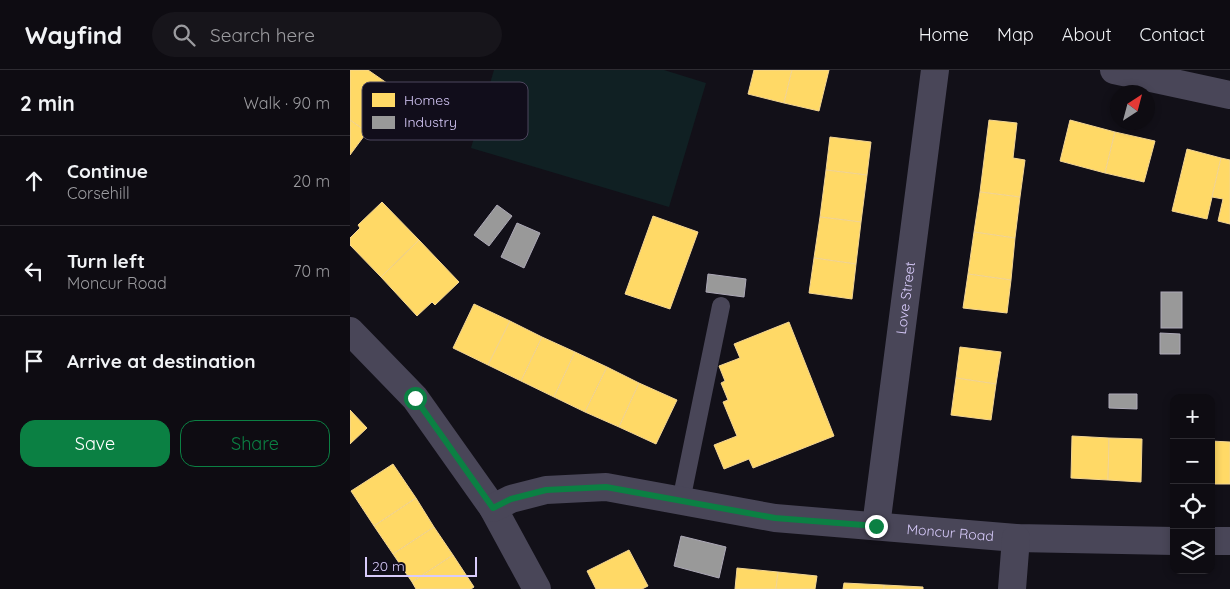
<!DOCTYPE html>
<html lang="en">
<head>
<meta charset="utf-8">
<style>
  body { margin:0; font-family:Quicksand,sans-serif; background:#17151b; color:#f1f3f6 }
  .controls { position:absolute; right:15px; bottom:15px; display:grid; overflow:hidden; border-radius:10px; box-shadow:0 2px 8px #0003 }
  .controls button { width:45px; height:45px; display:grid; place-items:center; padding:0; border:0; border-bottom:1px solid #2e2c32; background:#0e0c12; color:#f1f3f6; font:25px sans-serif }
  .compass { position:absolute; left:760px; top:15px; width:45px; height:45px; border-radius:50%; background:#0e0c12; box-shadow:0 2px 8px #0003; rotate:36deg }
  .scale { position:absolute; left:15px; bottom:12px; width:112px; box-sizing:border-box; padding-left:5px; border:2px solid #d8cbfb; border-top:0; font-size:14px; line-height:18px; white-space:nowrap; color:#d8cbfb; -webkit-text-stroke:4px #110d1b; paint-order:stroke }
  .stop { position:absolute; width:15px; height:15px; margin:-11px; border:4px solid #0b8043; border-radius:50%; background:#fff }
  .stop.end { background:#0b8043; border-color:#fff; box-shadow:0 1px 5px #0008 }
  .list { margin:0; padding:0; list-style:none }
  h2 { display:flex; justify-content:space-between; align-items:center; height:65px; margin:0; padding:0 20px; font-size:21px }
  h2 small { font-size:16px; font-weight:400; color:#9b9b9f }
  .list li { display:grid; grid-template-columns:32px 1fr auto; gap:15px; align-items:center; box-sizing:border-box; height:90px; padding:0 20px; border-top:1px solid #2e2c32 }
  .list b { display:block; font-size:19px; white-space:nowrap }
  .list p { margin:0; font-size:16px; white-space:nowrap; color:#9b9b9f }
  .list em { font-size:16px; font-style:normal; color:#9b9b9f }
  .actions { display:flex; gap:10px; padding:15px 20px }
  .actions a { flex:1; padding:11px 0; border:1px solid #0b8043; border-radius:15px; text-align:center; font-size:18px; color:#0b8043 }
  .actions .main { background:#0b8043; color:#fff }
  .icon { flex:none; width:28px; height:28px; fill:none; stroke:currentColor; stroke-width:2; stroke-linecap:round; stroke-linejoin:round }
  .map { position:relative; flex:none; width:880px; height:519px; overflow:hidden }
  header { display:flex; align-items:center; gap:30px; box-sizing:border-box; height:70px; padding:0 25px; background:#0e0c12; border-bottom:1px solid #2e2c32 }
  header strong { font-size:24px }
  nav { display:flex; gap:28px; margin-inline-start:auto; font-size:18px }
  .search { width:350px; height:45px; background:#17151b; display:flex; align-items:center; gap:12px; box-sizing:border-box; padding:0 18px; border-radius:28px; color:#9b9b9f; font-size:19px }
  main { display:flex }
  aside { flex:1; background:#0e0c12 }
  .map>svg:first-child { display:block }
  .green { fill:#102023 }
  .homes { fill:#ffd966; stroke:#f3d593 }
  .industry { fill:#999; stroke:#aca8b6 }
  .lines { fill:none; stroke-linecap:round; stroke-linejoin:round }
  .lane { stroke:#494658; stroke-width:18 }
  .street { stroke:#494658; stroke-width:28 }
  .route { stroke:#0b8043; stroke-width:6 }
  .labels { text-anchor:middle; stroke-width:5; stroke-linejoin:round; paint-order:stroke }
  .street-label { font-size:14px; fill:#d8cbfb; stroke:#110d1b }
  .key { fill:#110d1b; stroke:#4d465e; stroke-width:1 }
  .key-label { font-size:14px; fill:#d8cbfb }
</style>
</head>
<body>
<header>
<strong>Wayfind</strong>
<div class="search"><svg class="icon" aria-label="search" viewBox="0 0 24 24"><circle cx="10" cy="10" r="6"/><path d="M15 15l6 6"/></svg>Search here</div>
<nav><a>Home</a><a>Map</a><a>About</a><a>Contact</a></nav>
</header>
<main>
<aside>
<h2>2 min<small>Walk · 90 m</small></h2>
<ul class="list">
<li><svg class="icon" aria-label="ahead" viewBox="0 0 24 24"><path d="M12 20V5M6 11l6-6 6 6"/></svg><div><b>Continue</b><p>Corsehill</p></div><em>20 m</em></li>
<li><svg class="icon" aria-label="left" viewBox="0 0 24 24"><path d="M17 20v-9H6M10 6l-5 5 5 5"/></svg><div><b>Turn left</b><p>Moncur Road</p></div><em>70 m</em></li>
<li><svg class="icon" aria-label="arrive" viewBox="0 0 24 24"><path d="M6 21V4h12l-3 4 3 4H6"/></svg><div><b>Arrive at destination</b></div></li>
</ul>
<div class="actions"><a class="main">Save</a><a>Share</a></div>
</aside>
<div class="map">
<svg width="880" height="519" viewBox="0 0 880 519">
  <rect width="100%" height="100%" fill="#121018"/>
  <polygon class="green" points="144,0 314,0 356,13 319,137 121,78"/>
  <g class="homes">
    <polygon points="0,0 18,0 47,20 17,62 0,50"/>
    <polygon points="404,0 442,0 434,33 398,24"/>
    <polygon points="442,0 479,0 469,41 434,33"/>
    <polygon points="0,50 17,62 0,85"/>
    <polygon points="639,50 667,53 663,88 675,90 670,127 630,122"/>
    <polygon points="720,50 765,62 755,103 710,91"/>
    <polygon points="765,62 805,71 794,112 755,103"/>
    <polygon points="480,67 521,72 517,105 476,100"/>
    <polygon points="837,79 871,88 857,149 822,141"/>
    <polygon points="871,88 880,90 880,154 868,151 873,129 862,127"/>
    <polygon points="476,100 517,105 511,152 470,147"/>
    <polygon points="630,122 670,127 665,168 624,162"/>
    <polygon points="32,132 69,170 31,207 0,175 0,168 10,158 8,155"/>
    <polygon points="303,146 348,162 320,239 275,224"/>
    <polygon points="470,147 511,152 506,194 464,188"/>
    <polygon points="624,162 665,168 661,210 618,204"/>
    <polygon points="69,170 109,212 85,235 82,232 67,246 31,207"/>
    <polygon points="464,188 506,194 502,229 459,223"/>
    <polygon points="618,204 661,210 657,243 613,238"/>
    <polygon points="124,234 160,251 138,295 103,278"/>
    <polygon points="160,251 192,267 171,311 138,295"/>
    <polygon points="439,252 484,366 403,398 399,389 374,399 364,375 387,366 373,332 378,330 371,313 375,311 369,296 390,288 384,274"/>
    <polygon points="192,267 225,282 204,327 171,311"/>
    <polygon points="610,277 651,282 646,314 606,308"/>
    <polygon points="225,282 257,297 235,342 204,327"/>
    <polygon points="257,297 289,313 269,357 235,342"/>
    <polygon points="606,308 646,314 641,350 601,345"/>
    <polygon points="289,313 327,330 306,374 269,357"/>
    <polygon points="0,340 17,358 0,374"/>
    <polygon points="722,366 759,368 758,410 721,408"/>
    <polygon points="759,368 792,369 791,412 758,410"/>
    <polygon points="861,371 880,372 880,414 861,414"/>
    <polygon points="43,394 66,428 24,456 1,421"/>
    <polygon points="66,428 84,457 43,484 24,456"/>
    <polygon points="84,457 103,485 62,512 43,484"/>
    <polygon points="279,480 298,516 292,519 246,519 237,501"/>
    <polygon points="103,485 124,517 121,519 66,519 62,512"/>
    <polygon points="387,498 428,502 426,519 385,519"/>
    <polygon points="428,502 467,506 465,519 426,519"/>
    <polygon points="494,513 534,515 534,519 493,519"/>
    <polygon points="534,515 573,517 573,519 534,519"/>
  </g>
  <g class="industry">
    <polygon points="147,135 162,146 139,176 124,165"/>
    <polygon points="167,153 190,163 174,198 151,187"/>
    <polygon points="358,204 396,209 394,227 356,222"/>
    <rect x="811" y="222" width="21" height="36"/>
    <polygon points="810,263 830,264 830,284 810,284"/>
    <polygon points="759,324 787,324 787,339 759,338"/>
    <polygon points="331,466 376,477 369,508 324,496"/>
  </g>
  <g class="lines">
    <polyline class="lane" points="331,431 371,236"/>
    <g class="street">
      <polyline points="764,0 880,25"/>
      <polyline points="0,261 65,328 143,438 187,519"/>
      <path id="s1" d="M 143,438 L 161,429 L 196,420 L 256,417 L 425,448 L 666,468 L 824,471"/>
      <path id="s2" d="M 526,456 L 585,0"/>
      <polyline points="861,471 880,471"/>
      <polyline points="662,519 666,468"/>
    </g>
  </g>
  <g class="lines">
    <polyline class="route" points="65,328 143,438 161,429 196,420 256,417 425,448 526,456"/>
  </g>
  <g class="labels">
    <g class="street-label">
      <text dy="5" stroke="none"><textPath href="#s2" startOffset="230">Love Street</textPath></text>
      <text dy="5" stroke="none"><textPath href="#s1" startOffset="464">Moncur Road</textPath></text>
    </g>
  </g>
  <rect x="12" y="12" width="166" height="58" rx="8" class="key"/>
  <rect x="22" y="23" width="23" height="14" fill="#ffd966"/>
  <rect x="22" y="46" width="23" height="13" fill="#999"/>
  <g class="key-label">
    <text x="54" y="35">Homes</text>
    <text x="54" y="57">Industry</text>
  </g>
</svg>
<div class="controls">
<button>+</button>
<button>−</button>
<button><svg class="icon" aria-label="locate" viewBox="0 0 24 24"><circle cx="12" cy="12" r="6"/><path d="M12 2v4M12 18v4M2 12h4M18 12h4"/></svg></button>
<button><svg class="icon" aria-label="layers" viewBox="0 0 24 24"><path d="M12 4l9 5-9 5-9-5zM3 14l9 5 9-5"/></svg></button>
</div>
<svg class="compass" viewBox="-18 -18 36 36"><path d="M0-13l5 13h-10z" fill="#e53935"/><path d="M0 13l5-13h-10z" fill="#9b9b9f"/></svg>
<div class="scale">20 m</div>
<div class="stop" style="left:65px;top:328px"></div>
<div class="stop end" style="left:526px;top:456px"></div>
</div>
</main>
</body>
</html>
